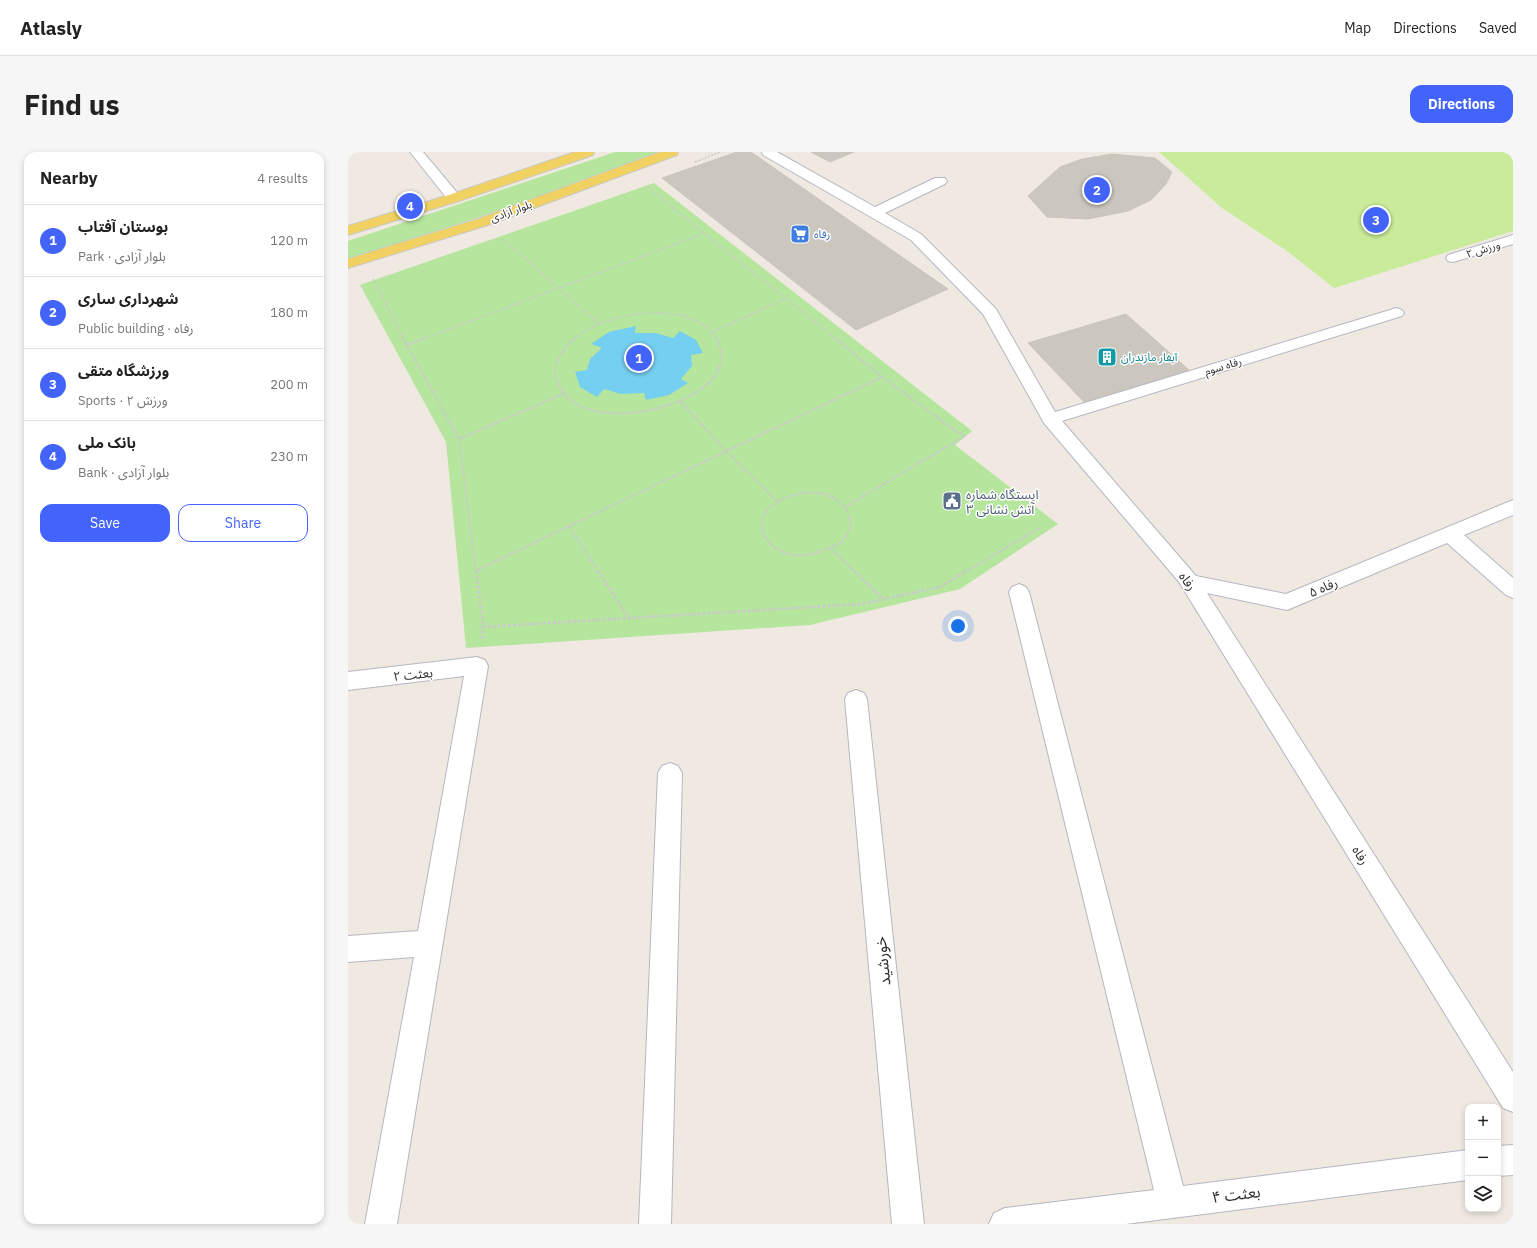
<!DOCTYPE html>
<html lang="en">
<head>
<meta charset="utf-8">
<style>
  body { margin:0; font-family:"IBM Plex Sans","Noto Sans Arabic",sans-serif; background:#f6f6f6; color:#222 }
  .controls { position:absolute; right:12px; bottom:12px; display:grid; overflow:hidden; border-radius:8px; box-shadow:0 2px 6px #0003 }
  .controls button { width:36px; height:36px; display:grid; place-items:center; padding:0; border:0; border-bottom:1px solid #e0e0e0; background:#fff; color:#222; font:20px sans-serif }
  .you { position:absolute; left:610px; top:474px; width:14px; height:14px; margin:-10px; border:3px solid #fff; border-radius:50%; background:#1a73e8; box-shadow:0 0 0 6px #1a73e833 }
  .badge { display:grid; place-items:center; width:26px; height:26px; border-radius:50%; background:#4264fb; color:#fff; font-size:13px; font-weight:700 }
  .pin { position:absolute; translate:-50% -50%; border:2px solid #fff; box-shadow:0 1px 4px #0006 }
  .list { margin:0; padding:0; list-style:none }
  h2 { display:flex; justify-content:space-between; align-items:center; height:52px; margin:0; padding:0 16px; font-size:17px }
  h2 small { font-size:13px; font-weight:400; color:#767676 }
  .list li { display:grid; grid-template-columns:26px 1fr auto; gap:12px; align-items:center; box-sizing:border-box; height:72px; padding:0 16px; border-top:1px solid #e0e0e0 }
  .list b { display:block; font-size:15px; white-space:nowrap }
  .list p { margin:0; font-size:13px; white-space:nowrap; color:#767676 }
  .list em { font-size:13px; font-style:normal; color:#767676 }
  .actions { display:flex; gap:8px; padding:12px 16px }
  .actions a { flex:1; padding:9px 0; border:1px solid #4264fb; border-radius:12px; text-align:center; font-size:14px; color:#4264fb }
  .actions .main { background:#4264fb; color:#fff }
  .icon { flex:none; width:22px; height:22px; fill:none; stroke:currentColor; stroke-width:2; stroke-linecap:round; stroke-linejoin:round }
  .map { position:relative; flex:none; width:1165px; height:1072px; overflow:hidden; border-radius:12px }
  header { display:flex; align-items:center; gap:24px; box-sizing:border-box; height:56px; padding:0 20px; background:#fff; border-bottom:1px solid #e0e0e0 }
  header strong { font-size:19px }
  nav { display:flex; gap:22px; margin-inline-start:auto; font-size:14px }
  .intro { display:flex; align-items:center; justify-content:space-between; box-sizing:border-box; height:96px; padding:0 24px }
  h1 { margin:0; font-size:28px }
  .button { padding:10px 18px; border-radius:12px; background:#4264fb; color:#fff; font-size:14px; font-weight:700 }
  main { display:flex; gap:24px; padding:0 24px }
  aside { flex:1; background:#fff; border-radius:12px; box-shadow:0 2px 6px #0003 }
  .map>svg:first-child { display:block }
  .green { fill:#b6e59e }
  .pitch { fill:#c9ec9a }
  .water { fill:#75cff0 }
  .building { fill:#cbc7bf; stroke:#cbc5ba }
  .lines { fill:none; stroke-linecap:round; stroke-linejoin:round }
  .minor-casing { stroke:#b4b7c1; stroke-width:2 }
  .primary-casing { stroke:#c9c9c9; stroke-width:2 }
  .path-far2 { stroke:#c9c9c9; stroke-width:1.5; stroke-dasharray:2 1.5; stroke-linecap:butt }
  .path-far1 { stroke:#c9c9c9; stroke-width:2; stroke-dasharray:2.5 1.5; stroke-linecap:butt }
  .path { stroke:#c9c9c9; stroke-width:2.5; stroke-dasharray:3 2; stroke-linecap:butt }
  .minor { fill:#fff; fill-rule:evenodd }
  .primary { fill:#f2d163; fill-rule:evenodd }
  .labels { text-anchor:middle; stroke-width:3; stroke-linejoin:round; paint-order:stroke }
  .far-street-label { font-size:11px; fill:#2e2e2e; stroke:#fff }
  .far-shop-label { font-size:11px; fill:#366cbe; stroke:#fff; text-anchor:start }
  .far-culture-label { font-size:11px; fill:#0d838f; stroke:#fff; text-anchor:start }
  .service-label { font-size:13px; fill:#4e5e75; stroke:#fff; text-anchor:start }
  .street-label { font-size:13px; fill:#2e2e2e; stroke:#fff }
  .near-street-label { font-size:16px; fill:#2e2e2e; stroke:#fff }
</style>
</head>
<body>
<header>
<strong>Atlasly</strong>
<nav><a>Map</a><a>Directions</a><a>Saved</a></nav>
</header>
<div class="intro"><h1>Find us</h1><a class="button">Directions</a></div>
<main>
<aside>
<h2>Nearby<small>4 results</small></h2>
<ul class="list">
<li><span class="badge">1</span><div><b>بوستان آفتاب</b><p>Park · بلوار آزادی</p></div><em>120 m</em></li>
<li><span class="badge">2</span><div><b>شهرداری ساری</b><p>Public building · رفاه</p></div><em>180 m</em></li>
<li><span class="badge">3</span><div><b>ورزشگاه متقی</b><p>Sports · ورزش ۲</p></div><em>200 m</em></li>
<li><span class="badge">4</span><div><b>بانک ملی</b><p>Bank · بلوار آزادی</p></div><em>230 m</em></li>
</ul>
<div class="actions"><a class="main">Save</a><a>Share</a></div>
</aside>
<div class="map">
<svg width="1165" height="1072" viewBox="0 0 1165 1072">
  <rect width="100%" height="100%" fill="#efe9e1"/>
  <g class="green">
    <path d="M 267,0 L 316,0 C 212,39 106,74 0,107 L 0,89 Z"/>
    <polygon points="306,31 624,279 607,293 710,372 612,437 462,473 118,496 98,290 12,133"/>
  </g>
  <polygon class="pitch" points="811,0 1165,0 1165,79 986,136 939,99 874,56"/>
  <polygon class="water" points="288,174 287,181 308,181 325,186 332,179 348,188 355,201 343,203 344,214 333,227 340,231 321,243 298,248 296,241 273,242 256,237 249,245 232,235 227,220 239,218 242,207 254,196 243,192 261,180"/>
  <g class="building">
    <polygon points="389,0 403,0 600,137 508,178 314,26"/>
    <polygon points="463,0 506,0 482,10"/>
    <polygon points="764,2 807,6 824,20 818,32 803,48 780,59 740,67 699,65 680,44 712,15 734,7"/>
    <polygon points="778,162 841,218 736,250 680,191"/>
  </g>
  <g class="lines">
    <g class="minor-casing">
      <g id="minor">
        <polygon points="62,0 75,0 111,43 113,46 111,49 101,49"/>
        <polygon points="414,0 429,0 527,55 587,26 597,26 599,29 597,32 537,61 573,82 648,157 707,260 1042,158 1048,156 1054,158 1056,161 1054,164 714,269 848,424 938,442 1165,348 1165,363 1116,383 1165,426 1165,446 1158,443 1099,391 939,458 859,441 1165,920 1165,960 1155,956 831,430 696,271 635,162 563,88 415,3"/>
        <polygon points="1165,83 1165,92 1105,110 1100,109 1098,106 1100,103"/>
        <polygon points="671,432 678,435 681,440 835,1034 1120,998 1120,1028 778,1072 641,1072 646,1061 657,1056 806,1038 661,440 664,435"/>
        <polygon points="129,505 137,508 140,514 49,1072 17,1072 66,805 0,810 0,784 70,779 116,524 0,538 0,520"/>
        <polygon points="508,538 516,541 519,547 576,1072 544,1072 497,547 500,541"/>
        <polygon points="322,611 330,614 334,621 323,1072 291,1072 310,621 314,614"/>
        <polygon points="1165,993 1165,1023 1150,1024 1150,994"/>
      </g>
    </g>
    <g class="primary-casing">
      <g id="primary">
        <polygon points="227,0 246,0 245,3 111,49 0,83 0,74 101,43"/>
        <polygon points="312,0 330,0 329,3 140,73 0,116 0,107 130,67"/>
      </g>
    </g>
    <g class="path-far2">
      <polyline points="347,10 372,0"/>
      <polyline points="300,35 358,83 488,187"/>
      <polyline points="155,87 251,172"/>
      <polyline points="25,127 56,187"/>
      <polyline points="364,180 437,147"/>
      <polyline points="75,187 354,82"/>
      <path d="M 226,187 C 257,159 344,146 369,187"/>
    </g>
    <g class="path-far1">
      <polyline points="55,186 111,287 128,420"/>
      <path d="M 227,186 C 214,198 200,215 211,233 C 214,237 216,242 220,246 C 258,284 403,246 368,186"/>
      <polyline points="59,193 77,186"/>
      <polyline points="332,249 379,300 429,349"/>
      <polyline points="111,287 217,241"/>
      <path d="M 452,341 C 461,341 471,340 479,343 C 499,349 511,372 494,389 C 490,393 484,395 478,397 C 468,401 456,405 445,403 C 417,398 399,368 429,350 C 436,346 445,344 452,341 Z"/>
      <polyline points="497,355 617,284 609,280 534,225"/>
      <polyline points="221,374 251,420"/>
      <polyline points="483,397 507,420"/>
      <polyline points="129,418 534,225 487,186"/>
      <polyline points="617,420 693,375"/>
    </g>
    <g class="path">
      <polyline points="128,419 135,471 133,488"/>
      <polyline points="250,419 281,466"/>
      <polyline points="506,419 535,447"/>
      <polyline points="135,475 513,452 592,435 619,419"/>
    </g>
    <use href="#minor" class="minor"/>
    <use href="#primary" class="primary"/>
  </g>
  <defs>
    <g id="supermarket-square" transform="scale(1)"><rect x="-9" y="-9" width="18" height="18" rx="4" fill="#3f7fe0" stroke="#fff"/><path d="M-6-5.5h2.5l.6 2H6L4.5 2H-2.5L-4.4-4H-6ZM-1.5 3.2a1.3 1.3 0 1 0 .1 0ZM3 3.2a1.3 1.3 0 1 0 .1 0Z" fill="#fff"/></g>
    <g id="building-square" transform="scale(1)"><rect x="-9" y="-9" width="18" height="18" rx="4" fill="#0f9aa8" stroke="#fff"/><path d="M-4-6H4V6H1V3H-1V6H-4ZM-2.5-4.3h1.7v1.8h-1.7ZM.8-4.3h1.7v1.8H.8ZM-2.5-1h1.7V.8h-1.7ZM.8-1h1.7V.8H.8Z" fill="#fff"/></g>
    <g id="civic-square" transform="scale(1)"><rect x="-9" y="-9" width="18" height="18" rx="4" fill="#5c6f8a" stroke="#fff"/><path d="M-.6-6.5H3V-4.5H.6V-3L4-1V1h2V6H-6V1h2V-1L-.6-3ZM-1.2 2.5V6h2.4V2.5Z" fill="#fff"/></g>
  </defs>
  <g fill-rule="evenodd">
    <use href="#supermarket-square" x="452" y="82"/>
    <use href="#building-square" x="759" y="205"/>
    <use href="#civic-square" x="604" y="349"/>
  </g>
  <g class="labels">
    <g class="far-street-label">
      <text transform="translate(163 59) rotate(-20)" y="4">بلوار آزادی</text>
      <text transform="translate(1135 97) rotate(-17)" y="4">ورزش ۲</text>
      <text transform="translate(875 214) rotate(-17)" y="4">رفاه سوم</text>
    </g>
    <g class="far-shop-label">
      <text x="466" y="86">رفاه</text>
    </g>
    <g class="far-culture-label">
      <text x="773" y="209">آبفار مازندران</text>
    </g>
    <g class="service-label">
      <text x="618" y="347">ایستگاه شماره<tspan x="618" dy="15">۳ آتش نشانی</tspan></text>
    </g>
    <g class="street-label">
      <text transform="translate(840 429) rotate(54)" y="5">رفاه</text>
      <text transform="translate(975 435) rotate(-23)" y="5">رفاه ۵</text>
      <text transform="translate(65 522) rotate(-6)" y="5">بعثت ۲</text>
      <text transform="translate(1013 703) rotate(58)" y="5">رفاه</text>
    </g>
    <g class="near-street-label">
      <text transform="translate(534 809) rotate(-96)" y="6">خورشید</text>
      <text transform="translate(888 1042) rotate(-7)" y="6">بعثت ۴</text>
    </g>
  </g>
</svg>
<div class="controls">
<button>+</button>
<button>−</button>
<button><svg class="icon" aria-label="layers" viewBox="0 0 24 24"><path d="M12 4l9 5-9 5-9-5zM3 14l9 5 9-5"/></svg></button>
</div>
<div class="you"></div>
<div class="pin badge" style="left:291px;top:206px">1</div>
<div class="pin badge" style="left:749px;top:38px">2</div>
<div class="pin badge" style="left:1028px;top:68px">3</div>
<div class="pin badge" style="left:62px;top:54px">4</div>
</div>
</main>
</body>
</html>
